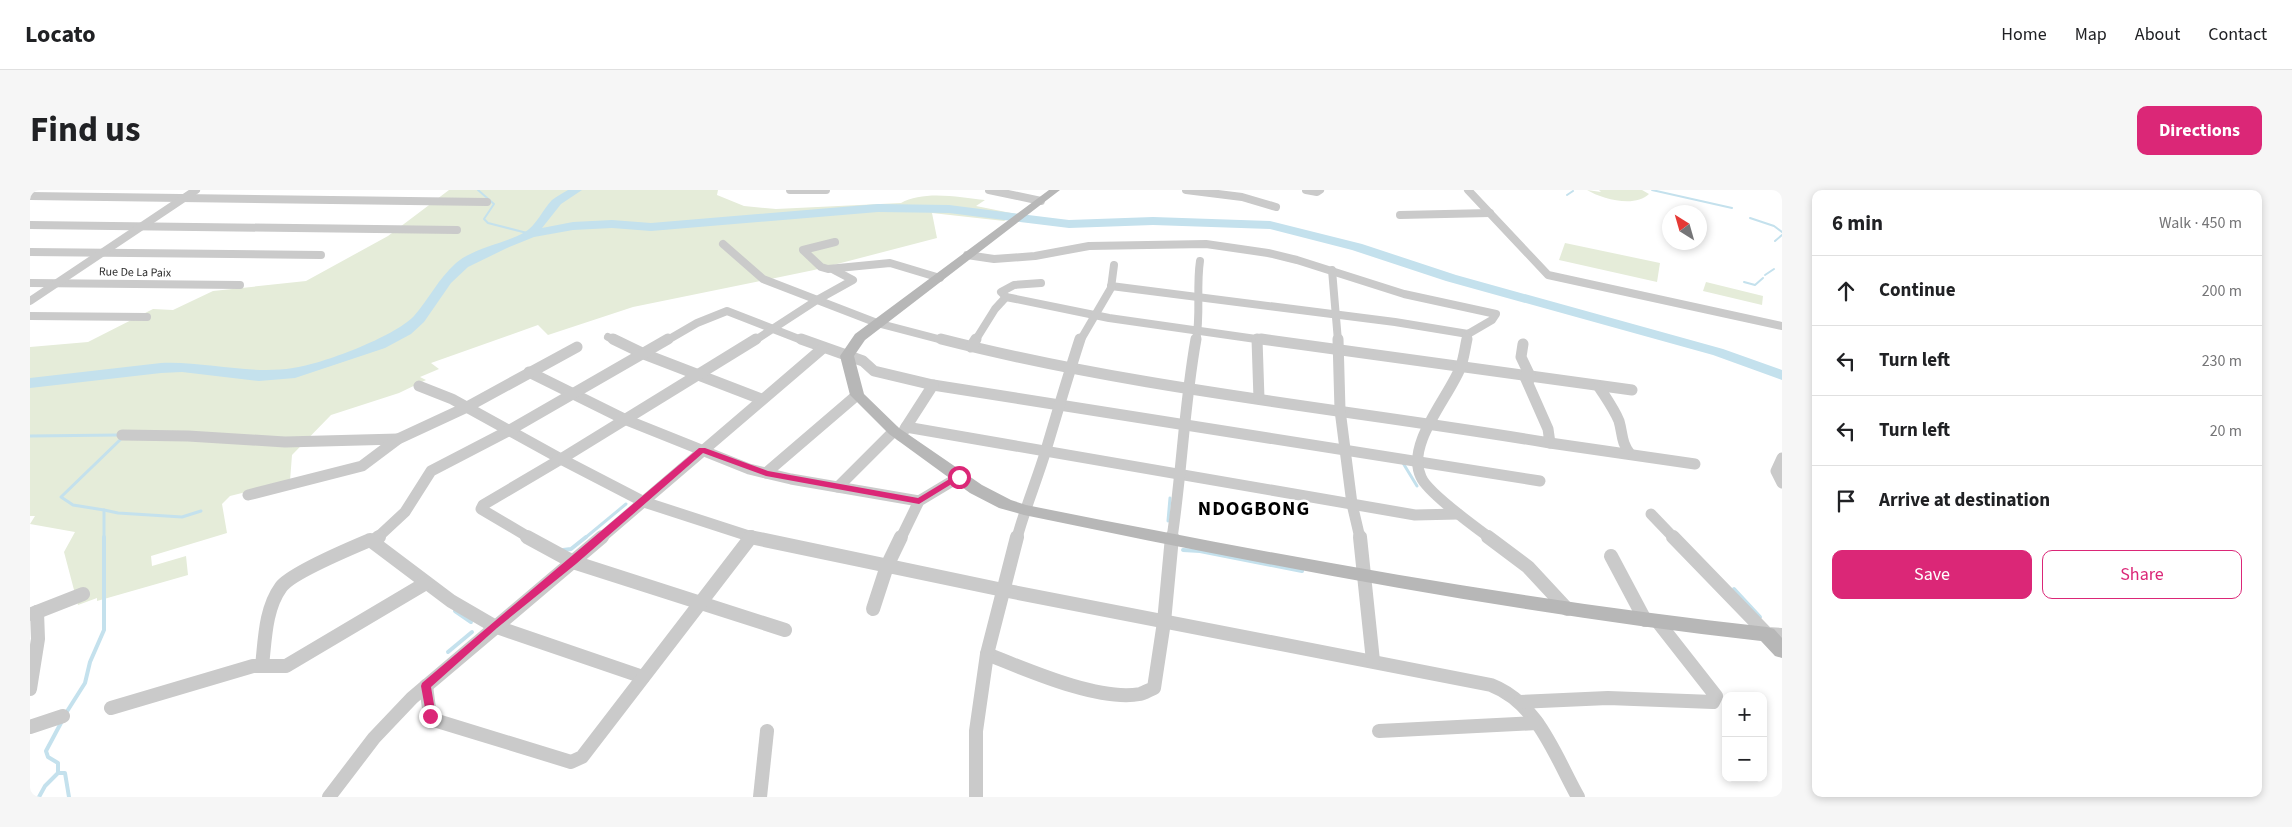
<!DOCTYPE html>
<html lang="en">
<head>
<meta charset="utf-8">
<style>
  body { margin:0; font-family:"Source Sans 3",sans-serif; background:#f6f6f6; color:#202124 }
  .controls { position:absolute; right:15px; bottom:15px; display:grid; overflow:hidden; border-radius:10px; box-shadow:0 2px 8px #0003 }
  .controls button { width:45px; height:45px; display:grid; place-items:center; padding:0; border:0; border-bottom:1px solid #e0e0e0; background:#fff; color:#202124; font:25px sans-serif }
  .compass { position:absolute; left:1632px; top:15px; width:45px; height:45px; border-radius:50%; background:#fff; box-shadow:0 2px 8px #0003; rotate:323deg }
  .stop { position:absolute; width:15px; height:15px; margin:-11px; border:4px solid #db2777; border-radius:50%; background:#fff }
  .stop.end { background:#db2777; border-color:#fff; box-shadow:0 1px 5px #0008 }
  .list { margin:0; padding:0; list-style:none }
  h2 { display:flex; justify-content:space-between; align-items:center; height:65px; margin:0; padding:0 20px; font-size:21px }
  h2 small { font-size:16px; font-weight:400; color:#757577 }
  .list li { display:grid; grid-template-columns:32px 1fr auto; gap:15px; align-items:center; box-sizing:border-box; height:70px; padding:0 20px; border-top:1px solid #e0e0e0 }
  .list b { display:block; font-size:19px; white-space:nowrap }
  .list em { font-size:16px; font-style:normal; color:#757577 }
  .actions { display:flex; gap:10px; padding:15px 20px }
  .actions a { flex:1; padding:11px 0; border:1px solid #db2777; border-radius:10px; text-align:center; font-size:18px; color:#db2777 }
  .actions .main { background:#db2777; color:#fff }
  .icon { flex:none; width:28px; height:28px; fill:none; stroke:currentColor; stroke-width:2; stroke-linecap:round; stroke-linejoin:round }
  .map { position:relative; flex:none; width:1752px; height:607px; overflow:hidden; border-radius:10px }
  header { display:flex; align-items:center; gap:30px; box-sizing:border-box; height:70px; padding:0 25px; background:#fff; border-bottom:1px solid #e0e0e0 }
  header strong { font-size:24px }
  nav { display:flex; gap:28px; margin-inline-start:auto; font-size:18px }
  .intro { display:flex; align-items:center; justify-content:space-between; box-sizing:border-box; height:120px; padding:0 30px }
  h1 { margin:0; font-size:35px }
  .button { padding:12px 22px; border-radius:10px; background:#db2777; color:#fff; font-size:18px; font-weight:700 }
  main { display:flex; gap:30px; padding:0 30px }
  aside { flex:1; background:#fff; border-radius:10px; box-shadow:0 2px 8px #0003 }
  .map>svg:first-child { display:block }
  .green { fill:#e5ecd9 }
  .lines { fill:none; stroke-linecap:round; stroke-linejoin:round }
  .stream-far2 { stroke:#c4e1ed; stroke-width:2 }
  .stream-far1 { stroke:#c4e1ed; stroke-width:3 }
  .stream { stroke:#c4e1ed; stroke-width:4 }
  .river { fill:#c4e1ed; fill-rule:evenodd }
  .street-far2 { stroke:#cacaca; stroke-width:8 }
  .street-far1 { stroke:#cacaca; stroke-width:11 }
  .street { stroke:#cacaca; stroke-width:14 }
  .secondary { fill:#b7b7b7; fill-rule:evenodd }
  .route { fill:#db2777 }
  .labels { text-anchor:middle; stroke-width:5; stroke-linejoin:round; paint-order:stroke }
  .far-street-label { font-size:12px; fill:#2d2d2d; stroke:#fff }
  .district-label { font-size:20px; font-weight:bold; letter-spacing:1px; fill:#000; stroke:#fff }
</style>
</head>
<body>
<header>
<strong>Locato</strong>
<nav><a>Home</a><a>Map</a><a>About</a><a>Contact</a></nav>
</header>
<div class="intro"><h1>Find us</h1><a class="button">Directions</a></div>
<main>
<div class="map">
<svg width="1752" height="607" viewBox="0 0 1752 607">
  <rect width="100%" height="100%" fill="#fff"/>
  <g class="green">
    <path d="M 419,0 L 688,0 L 687,5 L 714,16 L 746,19 L 871,13 C 893,0 930,7 955,10 L 946,16 L 986,24 L 974,31 L 902,23 L 907,48 L 784,80 L 603,117 L 518,145 L 508,135 L 401,173 L 409,179 L 390,187 L 396,190 L 369,203 L 301,225 L 262,265 L 260,291 L 200,306 L 192,314 L 197,343 L 121,366 L 122,376 L 156,366 L 158,385 L 67,411 L 67,408 L 48,415 L 34,362 L 45,342 L 0,334 L 5,326 L 0,326 L 0,157 L 58,152 L 123,119 L 143,120 L 183,101 L 276,91 L 358,46 Z"/>
    <path d="M 1557,0 L 1571,2 L 1569,0 L 1612,0 L 1619,4 C 1605,18 1572,9 1557,0 Z"/>
    <polygon points="1535,53 1630,73 1627,92 1529,70"/>
    <polygon points="1676,92 1733,106 1732,115 1673,101"/>
  </g>
  <g class="lines">
    <g class="stream-far2">
      <polyline points="448,0 464,14 454,29 458,33 501,44"/>
      <polyline points="1622,0 1702,18"/>
      <polyline points="1537,5 1543,1"/>
      <polyline points="1720,28 1744,36 1752,42"/>
      <polyline points="1745,51 1752,45"/>
      <polyline points="1735,85 1744,79"/>
      <polyline points="1714,92 1725,95 1733,88"/>
    </g>
    <g class="stream-far1">
      <polyline points="0,246 89,245"/>
      <polyline points="1373,273 1387,296"/>
      <polyline points="74,320 88,323 152,327 171,321"/>
      <polyline points="1138,331 1140,308"/>
      <polyline points="74,348 74,320 43,315 31,307 92,248"/>
      <polyline points="555,348 596,314"/>
    </g>
    <g class="stream">
      <polyline points="533,360 541,359 556,347"/>
      <polyline points="1153,360 1170,361 1272,381"/>
      <polyline points="1704,399 1730,427"/>
      <polyline points="425,421 441,432"/>
      <polyline points="418,462 442,442"/>
      <polyline points="36,523 55,493 60,472 74,440 74,347"/>
      <polyline points="28,583 35,583 39,607"/>
      <polyline points="9,607 15,596 28,583 28,573 18,567 16,561 32,531"/>
    </g>
    <path class="river" d="M 538,0 L 552,0 L 531,14 L 512,38 L 543,32 L 582,30 L 621,33 L 848,14 L 919,15 L 1039,30 L 1123,27 L 1240,31 L 1332,54 L 1426,85 L 1693,159 L 1752,180 L 1752,190 L 1683,165 L 1416,91 L 1322,60 L 1240,39 L 1123,35 L 1039,38 L 919,23 L 848,22 L 621,41 L 582,38 L 543,40 L 504,47 L 477,58 L 438,77 L 421,93 L 394,132 L 381,144 L 355,158 L 265,188 L 229,191 L 152,182 L 131,183 L 0,198 L 0,188 L 131,173 C 175,171 219,185 263,178 C 292,174 364,147 384,126 C 399,109 408,89 426,73 C 445,57 474,54 495,42 C 506,36 513,19 522,10 C 527,6 533,3 538,0 Z"/>
    <g class="street-far2">
      <polyline points="760,0 796,0"/>
      <polyline points="959,0 1011,11"/>
      <polyline points="1156,0 1212,7 1246,17"/>
      <polyline points="1276,0 1287,2 1290,0"/>
      <polyline points="1438,0 1518,85 1752,136"/>
      <polyline points="0,6 457,12"/>
      <polyline points="1370,25 1460,23"/>
      <polyline points="0,35 427,40"/>
      <polyline points="805,52 773,60 791,77 798,79 860,73 910,88"/>
      <polyline points="693,54 733,89 847,133 916,151"/>
      <polyline points="0,62 291,65"/>
      <polyline points="937,65 964,69 1005,66 1059,56 1176,54 1238,63 1267,70 1374,104 1466,124 1462,130 1438,144 1365,132 1081,96"/>
      <polyline points="1302,80 1308,151"/>
      <polyline points="0,93 210,95"/>
      <polyline points="1011,93 984,95 971,102 976,107 1079,128 1240,151"/>
      <polyline points="0,111 166,0"/>
      <polyline points="0,126 117,127"/>
      <polyline points="578,147 586,151"/>
      <polyline points="636,151 667,133 697,121 774,151"/>
      <polyline points="724,151 787,110 823,90 804,80"/>
      <polyline points="945,151 965,119 976,107"/>
      <polyline points="1050,151 1081,98 1084,75"/>
      <path d="M 1166,151 C 1171,124 1166,97 1170,71"/>
      <polyline points="1437,151 1438,144"/>
    </g>
    <g class="street-far1">
      <polyline points="583,149 614,164 731,209"/>
      <polyline points="771,149 833,171 844,181 903,195 1510,291"/>
      <path d="M 911,149 C 1111,200 1317,219 1520,253 L 1518,239 L 1495,187"/>
      <polyline points="1227,149 1229,209"/>
      <polyline points="1231,149 1602,200"/>
      <polyline points="1308,149 1310,220 1322,314 1330,348"/>
      <path d="M 1437,149 C 1435,158 1434,167 1431,176 C 1420,206 1375,254 1391,287 C 1397,302 1445,337 1460,348"/>
      <polyline points="1493,154 1491,167 1501,188"/>
      <polyline points="941,157 946,149"/>
      <polyline points="499,182 594,229 719,279 761,289 889,311"/>
      <polyline points="389,196 422,209 531,269"/>
      <path d="M 1569,197 C 1576,208 1584,219 1589,231 C 1593,245 1591,252 1600,264"/>
      <polyline points="876,237 903,195"/>
      <polyline points="92,245 158,246 255,252 368,249"/>
      <polyline points="871,246 876,237 1385,325 1428,324"/>
      <polyline points="1520,253 1665,274"/>
      <polyline points="1752,268 1746,281 1752,293"/>
      <polyline points="736,283 827,205"/>
      <polyline points="808,297 864,241"/>
      <polyline points="218,305 332,276 368,249 437,217 547,157"/>
      <polyline points="1621,324 1644,348"/>
      <polyline points="347,348 375,322 401,281 480,240 638,149"/>
      <polyline points="500,348 451,319 453,315 531,269"/>
      <polyline points="571,348 793,158"/>
      <polyline points="725,348 614,312 531,269 726,149"/>
      <polyline points="871,348 889,311 929,287"/>
      <path d="M 987,348 C 995,318 1007,290 1016,260 C 1027,223 1038,186 1050,149"/>
      <path d="M 1142,348 C 1152,281 1154,216 1166,149"/>
    </g>
    <g class="street">
      <polyline points="497,347 543,372 755,440"/>
      <path d="M 720,347 L 973,400 L 1461,495 C 1508,513 1525,566 1548,607"/>
      <polyline points="1330,347 1343,471"/>
      <polyline points="1458,347 1498,377 1537,419"/>
      <polyline points="1643,347 1737,444 1752,445"/>
      <polyline points="344,351 349,347"/>
      <polyline points="1581,366 1615,430"/>
      <polyline points="843,419 857,376 871,347"/>
      <polyline points="2,424 53,404"/>
      <path d="M 957,464 C 995,479 1069,512 1110,504 C 1114,503 1119,500 1124,498 L 1134,432 L 1142,347"/>
      <path d="M 232,476 C 235,450 235,419 251,397 C 261,383 321,358 340,350 L 421,411 L 464,436 L 613,487"/>
      <polyline points="396,496 400,526 404,530 541,572 552,567 721,347"/>
      <polyline points="0,499 8,449 7,422"/>
      <polyline points="1490,512 1578,508 1683,512 1686,506 1628,432"/>
      <polyline points="81,518 223,476 256,476 396,393"/>
      <polyline points="0,537 33,526"/>
      <polyline points="1349,541 1507,533"/>
      <polyline points="299,607 344,548 382,508 572,347"/>
      <polyline points="730,607 737,541"/>
      <polyline points="946,607 946,541 957,464 987,347"/>
    </g>
    <path class="secondary" d="M 1019,0 L 1030,0 L 835,150 L 824,166 L 834,204 L 869,238 L 952,295 L 981,310 L 996,315 C 1242,364 1488,410 1737,437 L 1744,439 L 1752,448 L 1752,468 L 1745,466 L 1731,451 C 1483,423 1239,376 994,325 L 969,318 L 940,303 L 859,244 L 820,205 L 810,166 L 825,144 Z"/>
  </g>
  <polygon class="route" points="669,258 675,258 738,281 888,308 926,285 933,287 889,314 736,286 673,263 546,374 467,438 401,497 406,526 404,529 397,529 391,496 392,493"/>
  <g class="labels">
    <g class="far-street-label">
      <text transform="translate(105 82) rotate(1)" y="4">Rue De La Paix</text>
    </g>
    <g class="district-label">
      <text x="1224" y="325">NDOGBONG</text>
    </g>
  </g>
</svg>
<div class="controls">
<button>+</button>
<button>−</button>
</div>
<svg class="compass" viewBox="-18 -18 36 36"><path d="M0-13l5 13h-10z" fill="#e53935"/><path d="M0 13l5-13h-10z" fill="#757577"/></svg>
<div class="stop" style="left:929px;top:287px"></div>
<div class="stop end" style="left:400px;top:526px"></div>
</div>
<aside>
<h2>6 min<small>Walk · 450 m</small></h2>
<ul class="list">
<li><svg class="icon" aria-label="ahead" viewBox="0 0 24 24"><path d="M12 20V5M6 11l6-6 6 6"/></svg><div><b>Continue</b></div><em>200 m</em></li>
<li><svg class="icon" aria-label="left" viewBox="0 0 24 24"><path d="M17 20v-9H6M10 6l-5 5 5 5"/></svg><div><b>Turn left</b></div><em>230 m</em></li>
<li><svg class="icon" aria-label="left" viewBox="0 0 24 24"><path d="M17 20v-9H6M10 6l-5 5 5 5"/></svg><div><b>Turn left</b></div><em>20 m</em></li>
<li><svg class="icon" aria-label="arrive" viewBox="0 0 24 24"><path d="M6 21V4h12l-3 4 3 4H6"/></svg><div><b>Arrive at destination</b></div></li>
</ul>
<div class="actions"><a class="main">Save</a><a>Share</a></div>
</aside>
</main>
</body>
</html>
